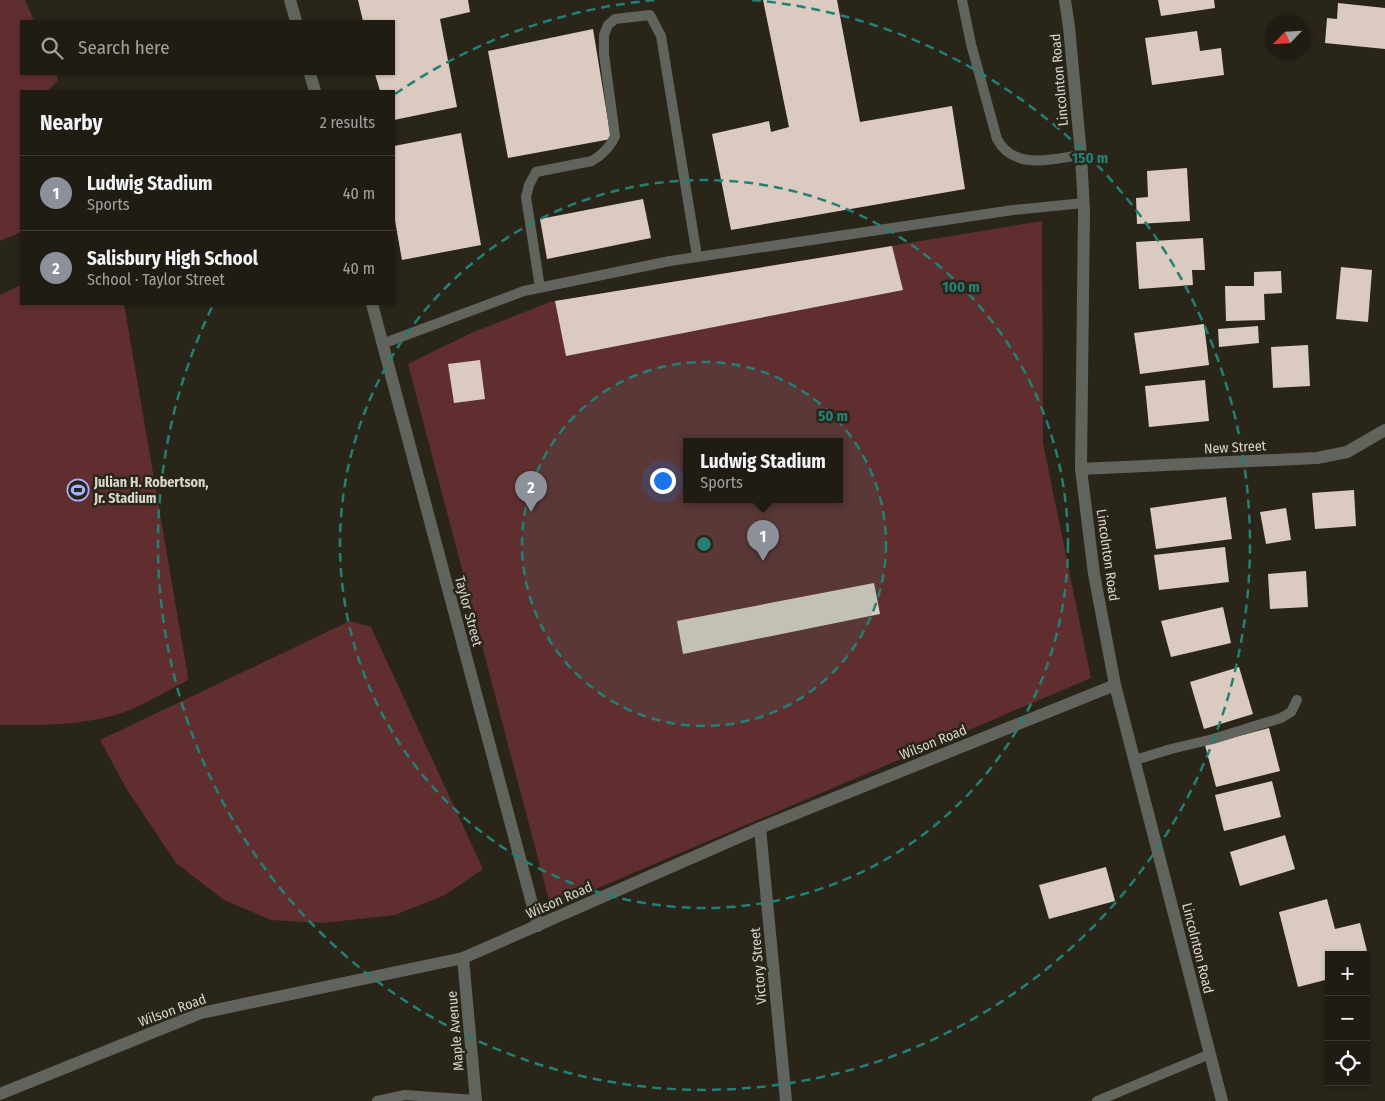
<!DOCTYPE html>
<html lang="en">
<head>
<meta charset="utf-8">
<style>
  body { margin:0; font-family:"Fira Sans Condensed",sans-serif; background:#2d2921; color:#f1f3f6 }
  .controls { position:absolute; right:15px; bottom:15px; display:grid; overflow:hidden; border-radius:0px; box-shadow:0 1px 4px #0004 }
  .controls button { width:45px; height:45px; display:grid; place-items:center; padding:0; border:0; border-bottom:1px solid #3d3a33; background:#201c13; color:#f1f3f6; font:25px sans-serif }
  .compass { position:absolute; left:1265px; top:15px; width:45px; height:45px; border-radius:50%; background:#201c13; box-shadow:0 1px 4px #0004; rotate:245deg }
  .you { position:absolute; left:662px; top:480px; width:18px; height:18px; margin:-12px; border:4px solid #fff; border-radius:50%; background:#1a73e8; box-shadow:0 0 0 8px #1a73e833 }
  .badge { display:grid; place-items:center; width:32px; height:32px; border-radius:50%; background:#8c9099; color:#fff; font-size:16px; font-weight:700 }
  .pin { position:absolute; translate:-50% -41px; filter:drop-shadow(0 1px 2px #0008) }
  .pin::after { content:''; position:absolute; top:26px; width:18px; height:15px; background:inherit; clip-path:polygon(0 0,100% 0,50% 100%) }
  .popup { position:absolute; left:683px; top:438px; width:160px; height:65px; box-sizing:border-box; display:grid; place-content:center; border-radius:0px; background:#201c13; filter:drop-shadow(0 1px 4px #0005); font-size:16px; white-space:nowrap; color:#a2a1a0 }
  .popup b { font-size:19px; color:#f1f3f6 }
  .popup::after { content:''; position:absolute; left:50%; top:100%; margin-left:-10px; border:10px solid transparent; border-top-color:#201c13 }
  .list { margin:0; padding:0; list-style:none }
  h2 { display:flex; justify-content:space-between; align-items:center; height:65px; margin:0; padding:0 20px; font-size:21px }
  h2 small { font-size:16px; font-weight:400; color:#a2a1a0 }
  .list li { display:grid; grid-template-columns:32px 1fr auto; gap:15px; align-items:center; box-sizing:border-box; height:75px; padding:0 20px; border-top:1px solid #3d3a33 }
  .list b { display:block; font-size:19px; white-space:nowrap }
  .list p { margin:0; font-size:16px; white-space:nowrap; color:#a2a1a0 }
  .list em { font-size:16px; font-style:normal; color:#a2a1a0 }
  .icon { flex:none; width:28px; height:28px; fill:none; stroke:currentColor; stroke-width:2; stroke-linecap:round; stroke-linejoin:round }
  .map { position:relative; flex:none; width:1385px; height:1101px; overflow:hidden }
  .search { position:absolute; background:#201c13; box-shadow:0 1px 4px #0004; left:20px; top:20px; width:375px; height:55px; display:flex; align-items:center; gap:12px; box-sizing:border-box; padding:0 18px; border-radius:0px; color:#a2a1a0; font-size:19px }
  .panel { position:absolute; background:#201c13; box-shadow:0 1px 4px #0004; left:20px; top:90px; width:375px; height:215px; border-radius:0px }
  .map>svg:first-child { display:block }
  .green { fill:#612e2f; fill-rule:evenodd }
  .building { fill:#dacac0 }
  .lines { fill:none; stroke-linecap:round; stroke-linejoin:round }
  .service { stroke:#61645d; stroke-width:10 }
  .minor { stroke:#61645d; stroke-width:12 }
  .tertiary { stroke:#61645d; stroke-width:12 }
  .ring { fill:none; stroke:#238077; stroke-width:2.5; stroke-dasharray:9 6 }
  .labels { text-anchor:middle; stroke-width:5; stroke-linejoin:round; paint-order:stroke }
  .street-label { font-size:14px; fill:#d7d5cc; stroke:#2a2519 }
  .poi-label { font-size:14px; font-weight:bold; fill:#d7d5cc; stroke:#2a2519; text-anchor:start }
  .centre { fill:#238077; stroke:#2a2519; stroke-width:2.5 }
  .ring-label { font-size:15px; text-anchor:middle; font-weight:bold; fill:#238077; stroke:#2a2519; stroke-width:5; stroke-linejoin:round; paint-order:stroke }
</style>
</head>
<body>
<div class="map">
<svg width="1385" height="1101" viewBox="0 0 1385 1101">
  <rect width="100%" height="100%" fill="#2a2519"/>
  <g class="green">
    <polygon points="0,0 25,0 34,21 21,21 21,74 56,74 58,80 48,91 21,91 21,232 0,241"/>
    <path d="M 1042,221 L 1043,443 L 1091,678 L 551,908 L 408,364 L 471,333 L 550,302 ZM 687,442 L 839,442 L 839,500 L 687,500 Z"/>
    <path d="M 21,285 L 21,304 L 124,304 L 188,677 L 188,680 C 164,692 140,708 115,715 C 75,726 41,725 0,725 L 0,295 Z"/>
    <polygon points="350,621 371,627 483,869 445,895 395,915 323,923 271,920 224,900 176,863 126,788 100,740"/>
  </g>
  <g class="building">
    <polygon points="358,0 468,0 470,12 440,19 457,107 394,120 394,91 380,91 375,74 394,74 394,21 363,21"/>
    <polygon points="763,0 837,0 860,122 952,106 965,189 731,230 712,134 769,121 771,132 789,127"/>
    <polygon points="1158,0 1214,0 1215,8 1161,16"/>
    <polygon points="1338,3 1385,8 1385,49 1325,43 1327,18 1337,19"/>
    <polygon points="1302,28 1304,28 1306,46 1302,47"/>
    <polygon points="593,29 611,139 508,158 488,51"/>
    <polygon points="1197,31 1200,51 1221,48 1224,75 1152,85 1145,38"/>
    <polygon points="461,133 481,245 402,260 394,215 394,146"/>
    <polygon points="1187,168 1190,221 1137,224 1136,198 1148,197 1147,171"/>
    <polygon points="643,199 651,238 547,259 540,219"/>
    <polygon points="1203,238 1205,270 1192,270 1193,285 1139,289 1136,242"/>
    <polygon points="892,246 903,290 566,356 555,301"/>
    <polygon points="1341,267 1372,270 1368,322 1336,319"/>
    <polygon points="1281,271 1282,293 1264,294 1265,320 1226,321 1225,286 1254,286 1254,272"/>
    <polygon points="1204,324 1209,365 1140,374 1134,333"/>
    <polygon points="1258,326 1259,343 1219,347 1218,329"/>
    <polygon points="1308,345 1310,386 1273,388 1271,347"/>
    <polygon points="480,360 485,399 454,403 448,364"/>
    <polygon points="1205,380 1209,421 1149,427 1145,386"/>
    <polygon points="1354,490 1356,526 1315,529 1312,493"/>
    <polygon points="1226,497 1232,539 1156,549 1150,508"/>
    <polygon points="1286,508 1291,540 1266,544 1260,512"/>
    <polygon points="1225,547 1229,582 1159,590 1154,555"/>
    <polygon points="1306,571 1308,607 1270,609 1268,574"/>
    <polygon points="874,583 880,614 683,654 677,621"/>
    <polygon points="1223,607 1231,643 1171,657 1161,621"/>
    <polygon points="1239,667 1253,714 1204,729 1190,682"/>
    <polygon points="1269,728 1280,771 1216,787 1205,745"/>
    <polygon points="1272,781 1281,817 1224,831 1215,795"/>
    <polygon points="1285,835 1295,869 1240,886 1230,852"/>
    <polygon points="1106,867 1115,901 1049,919 1039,885"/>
    <polygon points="1327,899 1335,929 1360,923 1367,951 1352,955 1329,955 1329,979 1298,987 1279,912"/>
  </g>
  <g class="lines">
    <g class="service">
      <path d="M 962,0 L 971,44 L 997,139 C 1014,171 1053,159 1081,155"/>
      <path d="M 540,288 L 526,197 L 529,185 L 536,172 L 592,161 C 601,156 611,146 615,136 L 604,54 L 604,35 L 608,25 L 615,19 L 650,15 L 661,36 L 697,256"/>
      <polyline points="382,344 524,291 670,261 1013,210 1084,203"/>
      <polyline points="1135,760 1171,749 1213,739 1281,718 1291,712 1297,700"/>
      <polyline points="377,1101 405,1095 476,1100"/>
      <polyline points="1097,1101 1210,1054"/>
    </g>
    <g class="minor">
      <polyline points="290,0 296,21"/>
      <polyline points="310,74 315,91"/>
      <polyline points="372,304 538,926"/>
      <polyline points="1081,469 1317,458 1347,452 1385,430"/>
      <polyline points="760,828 786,1101"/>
      <polyline points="463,958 476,1101"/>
      <polyline points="0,1094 201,1013 463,958 760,828 1115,685"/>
    </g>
    <polyline class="tertiary" points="1065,0 1069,27 1081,155 1084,210 1081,469 1094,574 1115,685 1222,1101"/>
  </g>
  <circle cx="704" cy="544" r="182" fill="#238077" fill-opacity=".12"/>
  <g class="ring">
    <circle cx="704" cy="544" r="182"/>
    <circle cx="704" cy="544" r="364"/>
    <path d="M395 94A546 546 0 0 1 656 0M752 0A546 546 0 1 1 213 305"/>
  </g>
  <defs>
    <g id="stadium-ring" transform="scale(1.125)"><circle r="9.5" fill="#2a2519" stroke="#a5b1fc" stroke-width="1.5"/><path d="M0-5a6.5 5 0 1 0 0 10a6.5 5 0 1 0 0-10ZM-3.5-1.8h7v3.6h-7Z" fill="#a5b1fc"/></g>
  </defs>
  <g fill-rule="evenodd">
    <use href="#stadium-ring" x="78" y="490"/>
  </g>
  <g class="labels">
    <g class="street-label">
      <text transform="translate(1059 80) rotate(-95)" y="5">Lincolnton Road</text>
      <text transform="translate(1235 447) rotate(-3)" y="5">New Street</text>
      <text transform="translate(1108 555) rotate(82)" y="5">Lincolnton Road</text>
      <text transform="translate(469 611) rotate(75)" y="5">Taylor Street</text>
      <text transform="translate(933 742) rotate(-22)" y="5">Wilson Road</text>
      <text transform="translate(559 900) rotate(-24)" y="5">Wilson Road</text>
      <text transform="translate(1198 948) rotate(76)" y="5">Lincolnton Road</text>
      <text transform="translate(758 966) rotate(-95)" y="5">Victory Street</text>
      <text transform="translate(172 1010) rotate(-20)" y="5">Wilson Road</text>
      <text transform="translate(455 1031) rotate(-95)" y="5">Maple Avenue</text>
    </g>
    <g class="poi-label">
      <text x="94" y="487">Julian H. Robertson,<tspan x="94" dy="16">Jr. Stadium</tspan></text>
    </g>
  </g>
  <circle cx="704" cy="544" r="8" class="centre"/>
  <g class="ring-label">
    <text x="1090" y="163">150 m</text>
    <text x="961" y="292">100 m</text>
    <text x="833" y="421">50 m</text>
  </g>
</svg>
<div class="controls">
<button>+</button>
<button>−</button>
<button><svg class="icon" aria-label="locate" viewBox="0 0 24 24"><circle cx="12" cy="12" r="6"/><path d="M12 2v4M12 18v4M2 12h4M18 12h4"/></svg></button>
</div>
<svg class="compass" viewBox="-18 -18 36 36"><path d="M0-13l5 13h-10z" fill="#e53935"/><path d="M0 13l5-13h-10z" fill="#a2a1a0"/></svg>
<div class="you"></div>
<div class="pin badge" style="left:763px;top:561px">1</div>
<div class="popup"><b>Ludwig Stadium</b>Sports</div>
<div class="pin badge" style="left:531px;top:512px">2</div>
<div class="search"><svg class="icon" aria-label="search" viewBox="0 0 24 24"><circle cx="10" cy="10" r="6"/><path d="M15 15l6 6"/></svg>Search here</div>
<section class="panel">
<h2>Nearby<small>2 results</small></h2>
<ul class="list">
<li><span class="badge">1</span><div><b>Ludwig Stadium</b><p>Sports</p></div><em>40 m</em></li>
<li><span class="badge">2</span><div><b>Salisbury High School</b><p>School · Taylor Street</p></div><em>40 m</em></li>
</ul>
</section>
</div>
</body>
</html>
